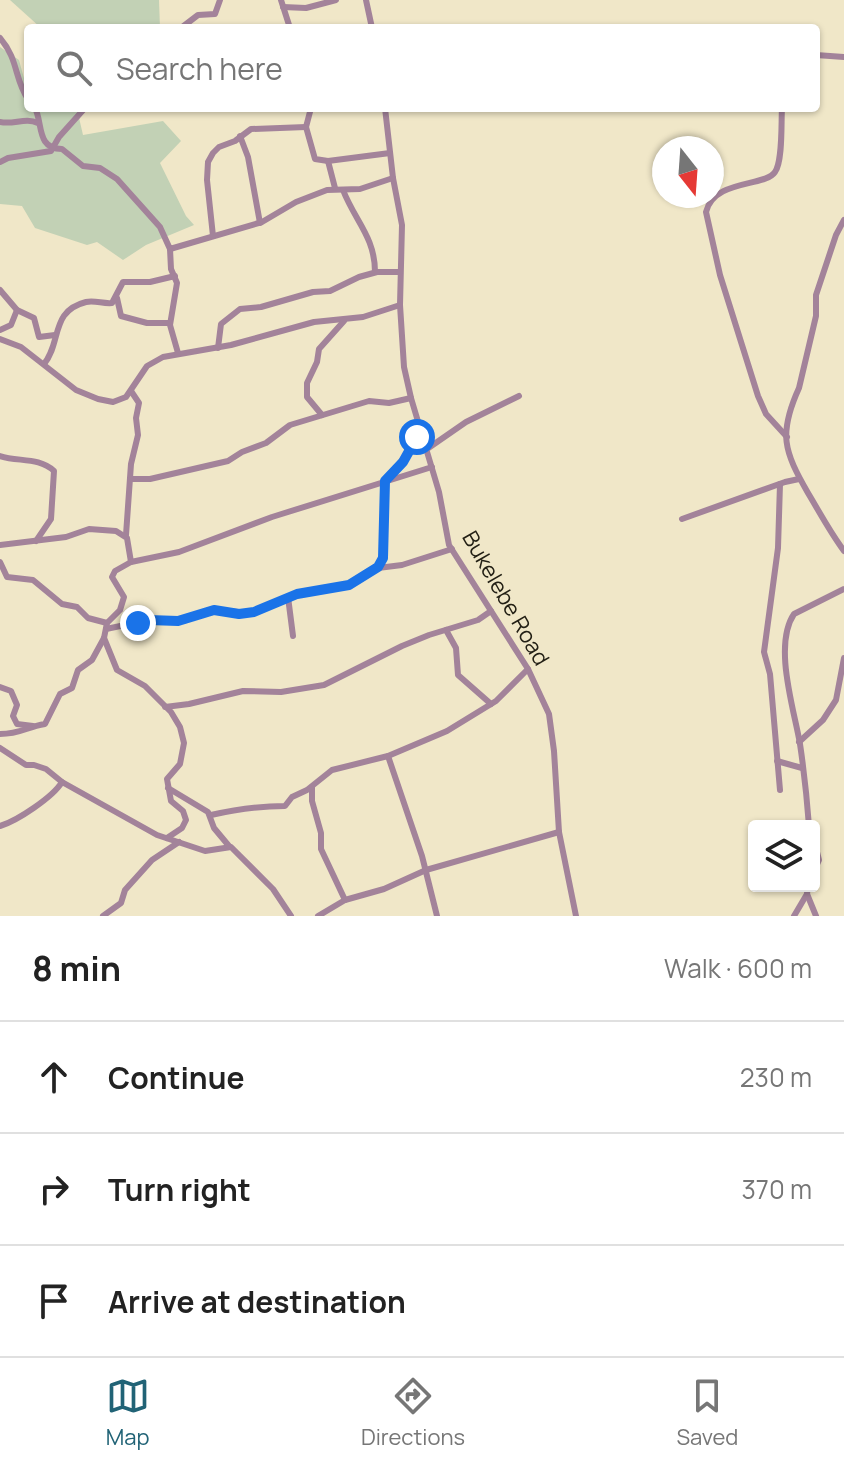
<!DOCTYPE html>
<html lang="en">
<head>
<meta charset="utf-8">
<style>
  body { margin:0; font-family:Manrope,sans-serif; background:#f2f2f2; color:#222 }
  .controls { position:absolute; right:24px; bottom:24px; display:grid; overflow:hidden; border-radius:8px; box-shadow:0 2px 6px #0004 }
  .controls button { width:72px; height:72px; display:grid; place-items:center; padding:0; border:0; border-bottom:2px solid #e0e0e0; background:#fff; color:#222; font:40px sans-serif }
  .compass { position:absolute; left:652px; top:136px; width:72px; height:72px; border-radius:50%; background:#fff; box-shadow:0 2px 6px #0004; rotate:163deg }
  .stop { position:absolute; width:24px; height:24px; margin:-18px; border:6px solid #1a73e8; border-radius:50%; background:#fff }
  .stop.end { background:#1a73e8; border-color:#fff; box-shadow:0 2px 8px #0008 }
  .list { margin:0; padding:0; list-style:none }
  h2 { display:flex; justify-content:space-between; align-items:center; height:104px; margin:0; padding:0 32px; font-size:34px }
  h2 small { font-size:26px; font-weight:400; color:#767676 }
  .list li { display:grid; grid-template-columns:52px 1fr auto; gap:24px; align-items:center; box-sizing:border-box; height:112px; padding:0 32px; border-top:2px solid #e0e0e0 }
  .list b { display:block; font-size:30px; white-space:nowrap }
  .list em { font-size:26px; font-style:normal; color:#767676 }
  .icon { flex:none; width:44px; height:44px; fill:none; stroke:currentColor; stroke-width:2; stroke-linecap:round; stroke-linejoin:round }
  .map { position:relative; flex:none; width:844px; height:916px; overflow:hidden }
  .search { position:absolute; background:#fff; box-shadow:0 2px 6px #0004; left:24px; right:24px; top:24px; height:88px; display:flex; align-items:center; gap:20px; box-sizing:border-box; padding:0 28px; border-radius:8px; color:#767676; font-size:30px }
  .sheet { height:440px; background:#fff }
  nav { display:flex; justify-content:space-around; align-items:center; box-sizing:border-box; height:112px; border-top:2px solid #e0e0e0; background:#fff; font-size:22px; color:#767676 }
  nav a { display:grid; justify-items:center; gap:4px }
  nav .on { color:#216376 }
  .map>svg:first-child { display:block }
  .green { fill:#c2d1b5 }
  .lines { fill:none; stroke-linecap:round; stroke-linejoin:round }
  .minor { stroke:#a3839a; stroke-width:6 }
  .route { stroke:#1a73e8; stroke-width:10 }
  .labels { text-anchor:middle; stroke-width:6; stroke-linejoin:round; paint-order:stroke }
  .street-label { font-size:22px; fill:#232015; stroke:#f0e7c8 }
</style>
</head>
<body>
<div class="map">
<svg width="844" height="916" viewBox="0 0 844 916">
  <rect width="100%" height="100%" fill="#f0e7c8"/>
  <g class="green">
    <polygon points="10,0 159,0 160,28 41,28"/>
    <polygon points="0,47 19,60 28,93 28,108 77,109 83,135 163,121 181,141 160,163 186,216 194,225 146,245 123,260 97,242 87,245 35,228 22,206 0,204"/>
  </g>
  <g class="lines">
    <g class="minor">
      <polyline points="281,0 290,28"/>
      <polyline points="366,0 372,28"/>
      <polyline points="283,7 306,8 336,0"/>
      <polyline points="181,28 198,15 215,14 220,0"/>
      <path d="M 0,38 C 19,60 14,79 28,99"/>
      <polyline points="816,55 844,57"/>
      <path d="M 35,108 C 43,123 36,149 62,149 L 83,166 L 100,168 L 117,179 L 160,227 L 170,249 L 262,222 L 296,202 L 327,190 L 360,189 L 393,178"/>
      <polyline points="311,108 306,127 315,159 328,161 390,153"/>
      <polyline points="385,108 393,178 402,225 400,305 404,367 411,398 439,492 449,545 528,669 549,714 554,751 559,832 576,916"/>
      <path d="M 782,108 C 781,122 783,161 775,172 C 765,187 714,179 706,212 L 720,275 L 758,396 L 766,414 L 787,437"/>
      <path d="M 0,122 C 14,125 25,117 38,123"/>
      <polyline points="240,136 248,157 260,223"/>
      <polyline points="328,161 335,188"/>
      <polyline points="0,162 8,158 51,151 59,137 85,108"/>
      <path d="M 343,190 C 355,221 375,237 375,272"/>
      <path d="M 844,220 L 836,235 L 816,295 L 816,316 L 799,388 C 778,434 784,451 808,493 C 820,513 830,532 844,551"/>
      <polyline points="213,236 207,180 208,162 213,153 219,147 235,141 251,129 306,127"/>
      <polyline points="170,249 171,269 177,283 170,325 178,353"/>
      <polyline points="0,290 17,310 34,318 39,337 55,335"/>
      <polyline points="117,298 121,316 147,323 170,323"/>
      <polyline points="0,330 11,325 17,310"/>
      <polyline points="0,339 21,347 76,390 98,399 113,402 126,397 147,366 163,357 231,345 314,322 363,317 400,305"/>
      <polyline points="218,348 221,324 240,309 261,307 313,292 330,291 359,277 377,272 400,272"/>
      <path d="M 44,364 C 62,342 50,311 86,302 C 95,300 103,304 112,303 L 123,282 L 150,282 L 175,276"/>
      <polyline points="322,415 307,397 307,383 317,362 319,349 344,321"/>
      <polyline points="427,449 466,422 519,396"/>
      <path d="M 0,456 C 18,462 39,457 54,471 L 51,519 L 36,541"/>
      <polyline points="130,479 150,479 228,461 242,452 266,443 290,425 369,401 389,403 411,398"/>
      <polyline points="780,484 778,548 764,652 770,674 780,790"/>
      <polyline points="682,519 785,482 799,479"/>
      <polyline points="126,535 131,464 138,435 136,418 139,403 131,391"/>
      <polyline points="0,545 66,537 89,529 116,531 127,538 131,562"/>
      <polyline points="0,562 7,577 33,580 62,604 77,607 88,618 107,623"/>
      <polyline points="378,568 402,565 452,549"/>
      <polyline points="288,597 293,636"/>
      <path d="M 106,629 L 149,620 L 178,621 L 214,610 L 250,613 L 297,594 L 353,583 L 378,567 L 383,558 L 385,481 C 400,464 413,448 420,426"/>
      <polyline points="446,630 456,648 458,675 491,704"/>
      <polyline points="104,638 117,670 145,686 171,712 180,727 184,743 180,764 167,779 171,801 183,811 186,820 182,828 167,838"/>
      <polyline points="0,687 11,691 17,705 13,716 17,724 33,726"/>
      <polyline points="165,707 189,704 243,691 281,692 324,685 402,646 429,635 478,620 491,611"/>
      <path d="M 0,734 C 21,734 26,727 45,724 L 60,694 L 72,688 L 78,670 L 92,660 L 104,638 L 107,623 L 120,610 L 124,597 L 112,577 L 115,571 L 131,562 L 179,552 L 272,517 L 432,467"/>
      <polyline points="799,742 823,720 836,700 844,658"/>
      <polyline points="0,748 26,765 34,765 46,769 62,782 157,835 205,851 231,847 273,889 291,916"/>
      <polyline points="388,756 422,856 437,916"/>
      <polyline points="777,761 802,768"/>
      <polyline points="312,787 312,801 321,833 321,849 345,900"/>
      <polyline points="168,788 208,812 214,828 229,846"/>
      <path d="M 211,815 C 237,809 260,806 285,806 L 292,797 L 307,790 L 332,770 L 388,756 L 447,731 L 496,701 L 528,669"/>
      <path d="M 0,826 C 17,821 53,797 62,782"/>
      <path d="M 809,826 C 807,799 804,771 800,744 C 794,709 773,645 794,614 L 844,589"/>
      <polyline points="814,840 819,860 814,871"/>
      <polyline points="808,886 807,894 816,916"/>
      <polyline points="103,916 121,903 125,890 152,860 179,842"/>
      <polyline points="318,916 345,900 384,889 426,870 559,832"/>
      <polyline points="794,916 807,894"/>
    </g>
  </g>
  <g class="lines">
    <polyline class="route" points="138,623 149,620 178,621 214,610 239,614 254,612 297,594 349,585 378,567 383,558 385,481 403,462 417,437"/>
  </g>
  <g class="labels">
    <g class="street-label">
      <text transform="translate(506 598) rotate(60)" y="8">Bukelebe Road</text>
    </g>
  </g>
</svg>
<div class="controls">
<button><svg class="icon" aria-label="layers" viewBox="0 0 24 24"><path d="M12 4l9 5-9 5-9-5zM3 14l9 5 9-5"/></svg></button>
</div>
<svg class="compass" viewBox="-18 -18 36 36"><path d="M0-13l5 13h-10z" fill="#e53935"/><path d="M0 13l5-13h-10z" fill="#767676"/></svg>
<div class="stop" style="left:417px;top:437px"></div>
<div class="stop end" style="left:138px;top:623px"></div>
<div class="search"><svg class="icon" aria-label="search" viewBox="0 0 24 24"><circle cx="10" cy="10" r="6"/><path d="M15 15l6 6"/></svg>Search here</div>
</div>
<section class="sheet">
<h2>8 min<small>Walk · 600 m</small></h2>
<ul class="list">
<li><svg class="icon" aria-label="ahead" viewBox="0 0 24 24"><path d="M12 20V5M6 11l6-6 6 6"/></svg><div><b>Continue</b></div><em>230 m</em></li>
<li><svg class="icon" aria-label="right" viewBox="0 0 24 24"><path d="M7 20v-9h11M14 6l5 5-5 5"/></svg><div><b>Turn right</b></div><em>370 m</em></li>
<li><svg class="icon" aria-label="arrive" viewBox="0 0 24 24"><path d="M6 21V4h12l-3 4 3 4H6"/></svg><div><b>Arrive at destination</b></div></li>
</ul>
</section>
<nav>
<a class="on"><svg class="icon" aria-label="map" viewBox="0 0 24 24"><path d="M3 6l6-2 6 2 6-2v14l-6 2-6-2-6 2zM9 4v14M15 6v14"/></svg>Map</a>
<a><svg class="icon" aria-label="directions" viewBox="0 0 24 24"><path d="M12 3l9 9-9 9-9-9zM9 14v-3h6M13 9l2 2-2 2"/></svg>Directions</a>
<a><svg class="icon" aria-label="saved" viewBox="0 0 24 24"><path d="M7 4h10v16l-5-4-5 4z"/></svg>Saved</a>
</nav>
</body>
</html>
